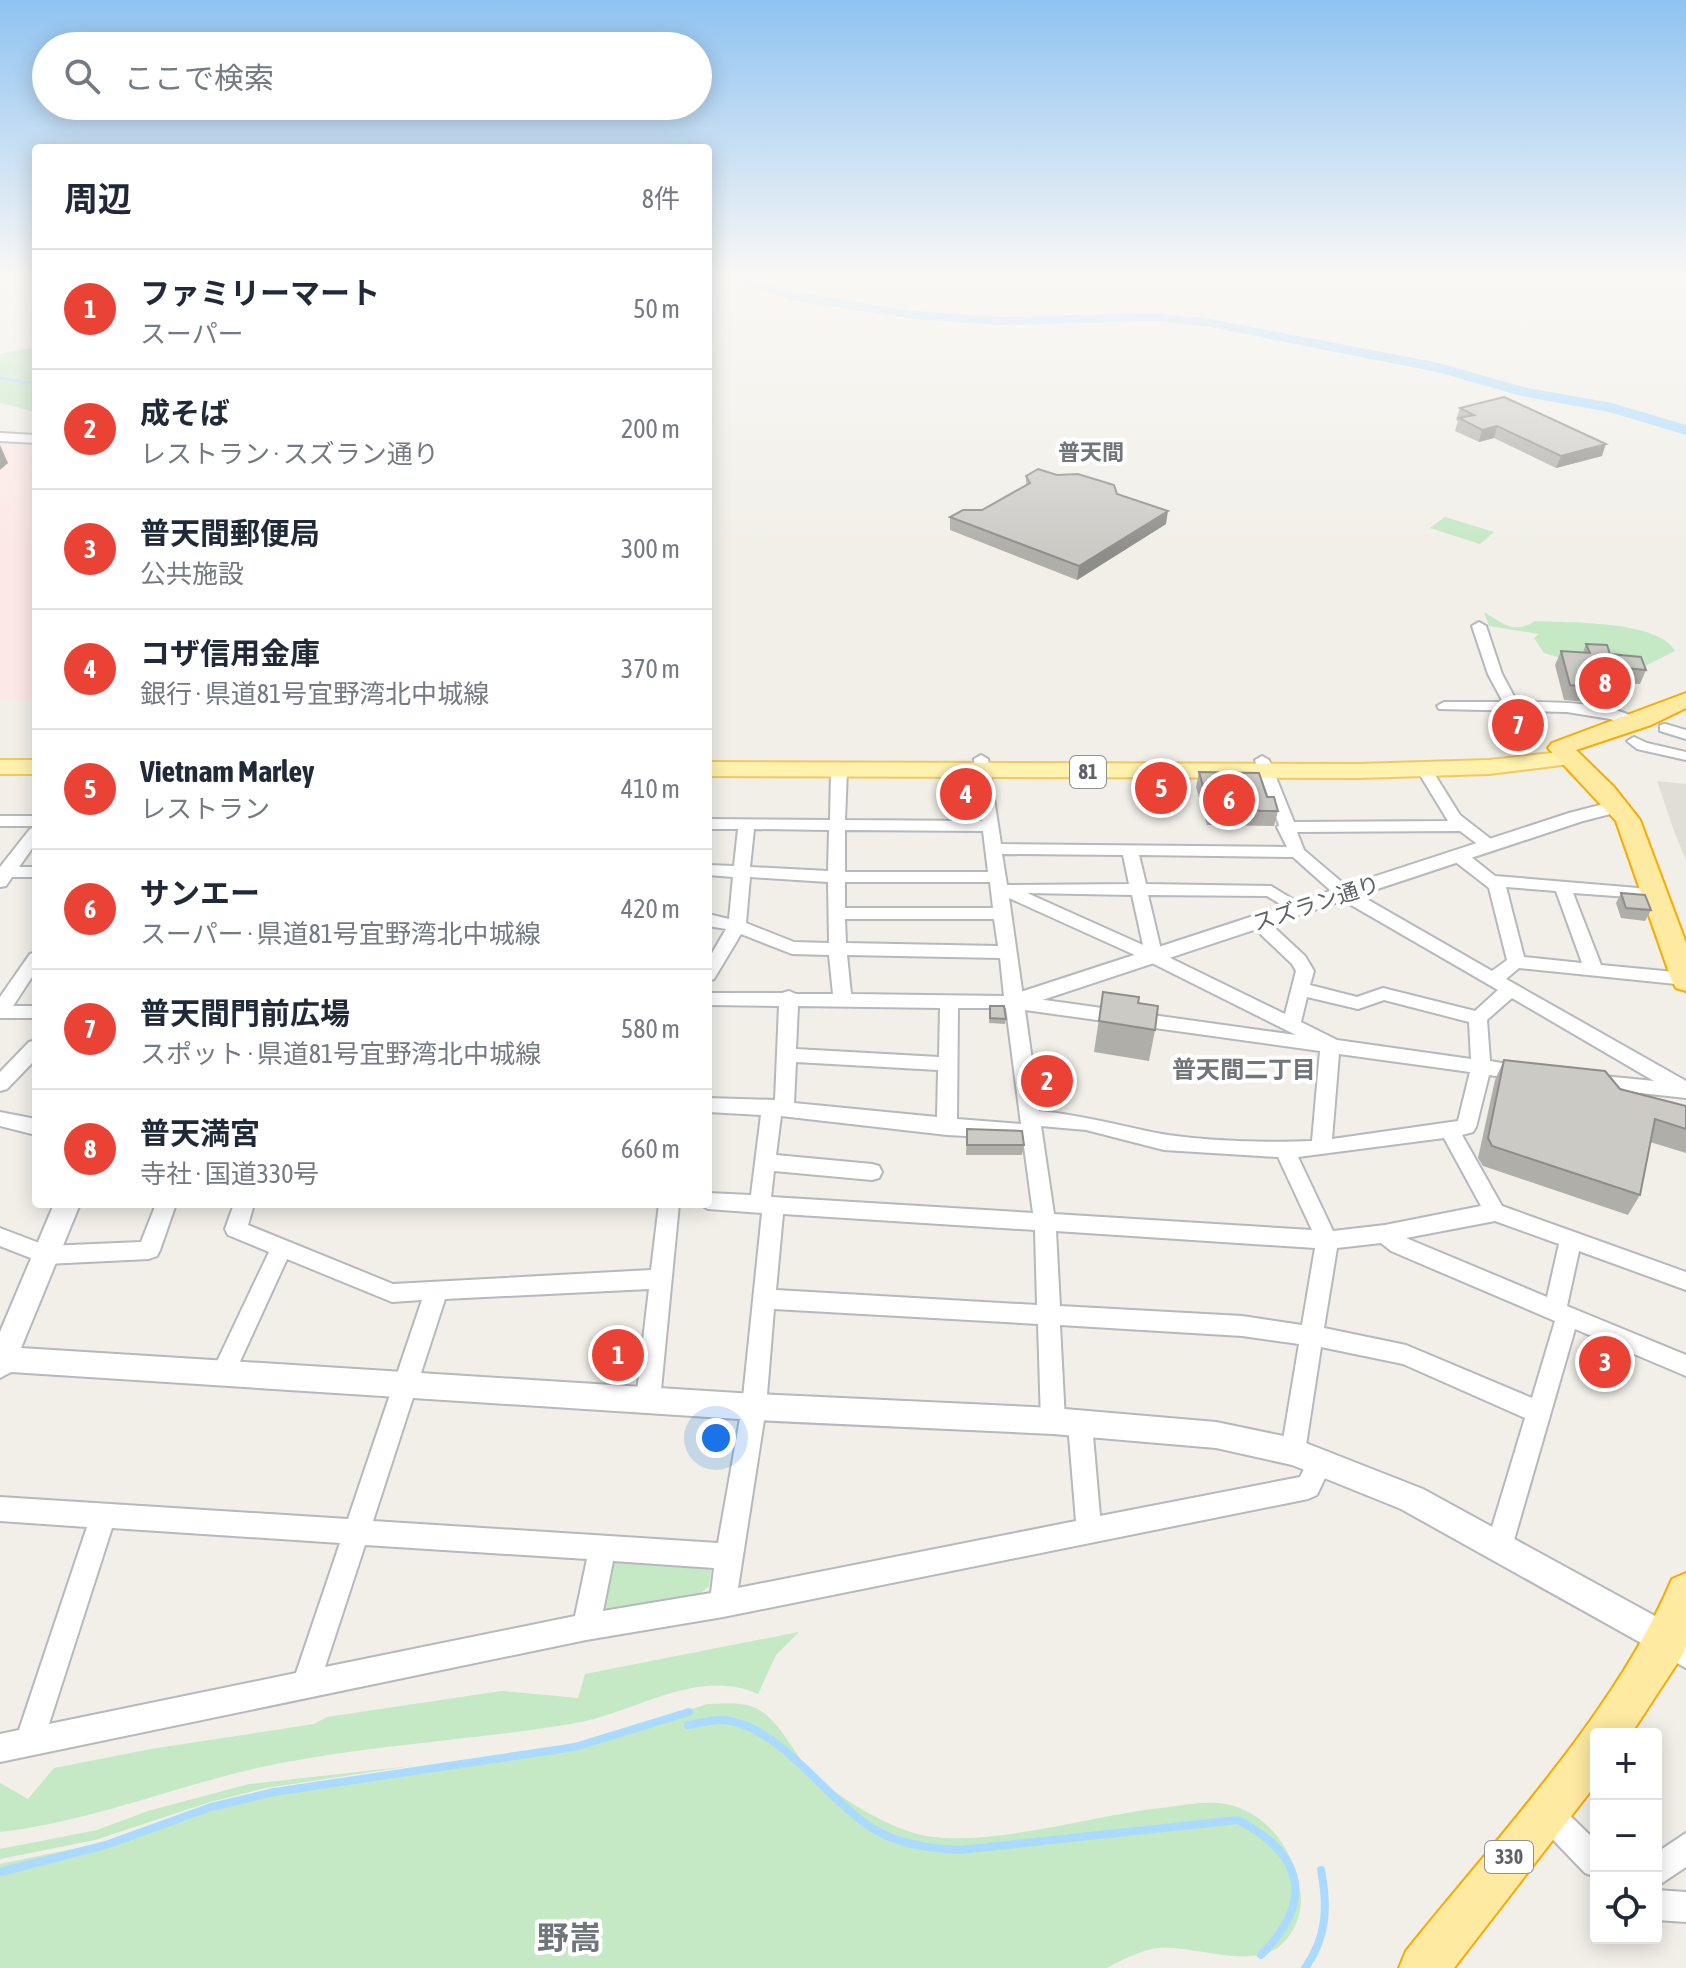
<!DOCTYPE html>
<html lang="ja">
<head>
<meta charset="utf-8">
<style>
  body { margin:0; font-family:"Asap Condensed","Noto Sans JP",sans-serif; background:#f2f2f3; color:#1f2937 }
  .controls { position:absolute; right:24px; bottom:24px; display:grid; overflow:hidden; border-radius:8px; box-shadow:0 4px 20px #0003 }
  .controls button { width:72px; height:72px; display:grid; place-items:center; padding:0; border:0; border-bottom:2px solid #e0e1e3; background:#fff; color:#1f2937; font:40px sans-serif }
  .you { position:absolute; left:716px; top:1438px; width:28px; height:28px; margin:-20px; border:6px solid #fff; border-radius:50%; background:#1a73e8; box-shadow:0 0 0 12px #1a73e833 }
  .badge { display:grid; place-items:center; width:52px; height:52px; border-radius:50%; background:#ea4335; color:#fff; font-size:26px; font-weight:700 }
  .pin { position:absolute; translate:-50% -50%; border:4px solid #fff; box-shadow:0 2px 8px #0006 }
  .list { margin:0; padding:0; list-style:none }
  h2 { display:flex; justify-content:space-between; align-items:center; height:104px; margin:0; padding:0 32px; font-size:34px }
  h2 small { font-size:26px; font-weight:400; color:#747a83 }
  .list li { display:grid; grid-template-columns:52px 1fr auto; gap:24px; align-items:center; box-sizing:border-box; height:120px; padding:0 32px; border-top:2px solid #e0e1e3 }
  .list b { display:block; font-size:30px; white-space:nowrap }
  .list p { margin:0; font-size:26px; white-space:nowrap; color:#747a83 }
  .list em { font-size:26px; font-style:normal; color:#747a83 }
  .icon { flex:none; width:44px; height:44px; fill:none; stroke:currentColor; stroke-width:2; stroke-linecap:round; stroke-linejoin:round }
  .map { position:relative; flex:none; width:1686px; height:1968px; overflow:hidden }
  .search { position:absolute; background:#fff; box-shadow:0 4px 20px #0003; left:32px; top:32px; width:680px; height:88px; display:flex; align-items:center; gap:20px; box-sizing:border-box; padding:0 28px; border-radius:44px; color:#747a83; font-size:30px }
  .panel { position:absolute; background:#fff; box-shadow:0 4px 20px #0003; left:32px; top:144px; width:680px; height:1064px; border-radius:8px }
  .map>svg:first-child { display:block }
  .education { fill:#e1ded6 }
  .medical { fill:#fce8e6 }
  .green { fill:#c5e8c5 }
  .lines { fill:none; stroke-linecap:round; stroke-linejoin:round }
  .stream-far1 { stroke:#aadaff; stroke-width:3 }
  .stream { stroke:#aadaff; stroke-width:8 }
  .river { fill:#aadaff; fill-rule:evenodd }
  .minor-casing { stroke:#b5b8bc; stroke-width:4 }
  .tertiary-casing { stroke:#b5b8bc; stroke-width:4 }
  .primary-casing { stroke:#f2c960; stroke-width:4 }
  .trunk-casing { stroke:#f9ab00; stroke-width:4 }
  .minor { fill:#fff; fill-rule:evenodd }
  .tertiary { fill:#fff; fill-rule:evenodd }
  .primary { fill:#fff2af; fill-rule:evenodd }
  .trunk { fill:#feeaa1; fill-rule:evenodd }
  .wall { fill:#afaea9 }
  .shaded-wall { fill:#8f8d8a }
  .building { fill:#cccac5; stroke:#8f8d8a; stroke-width:2 }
  .labels { text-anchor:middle; stroke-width:8; stroke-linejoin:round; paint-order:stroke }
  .shield { fill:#fff; stroke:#8f9295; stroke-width:2 }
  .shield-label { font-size:20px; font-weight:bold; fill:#5f6368 }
  .far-quarter-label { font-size:22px; font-weight:bold; fill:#70757a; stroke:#fff }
  .street-label { font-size:22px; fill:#5f6368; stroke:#fff }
  .neighbourhood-label { font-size:24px; font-weight:bold; fill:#70757a; stroke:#fff }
  .near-quarter-label { font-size:32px; font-weight:bold; fill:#70757a; stroke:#fff }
</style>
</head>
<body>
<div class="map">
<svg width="1686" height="1968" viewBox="0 0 1686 1968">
  <rect width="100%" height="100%" fill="#f1efe8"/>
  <polygon class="education" points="1657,781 1686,784 1686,860 1674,831"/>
  <polygon class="medical" points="0,443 36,445 36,700 0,700"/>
  <g class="green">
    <polygon points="36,347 36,412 0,403 0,354"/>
    <polygon points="1445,517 1494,532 1480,544 1430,528"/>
    <path d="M 1484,612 C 1500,621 1513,636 1535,621 C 1567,623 1659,620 1675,651 L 1641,668 L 1561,658 L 1544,653 L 1534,638 L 1539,634 L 1489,626 Z"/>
    <polygon points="624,1555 712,1563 709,1586 693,1600 610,1615 600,1604 607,1567"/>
    <path d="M 799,1632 L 776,1655 L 758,1694 C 697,1667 635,1713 576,1723 C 477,1740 375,1744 276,1764 C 182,1783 95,1821 0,1832 L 0,1783 L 28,1799 L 54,1768 L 151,1749 L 314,1724 L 327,1717 L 481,1694 L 502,1691 L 578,1698 L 585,1674 Z"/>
    <path d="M 708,1704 C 725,1704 747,1701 761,1711 C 779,1722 793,1751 807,1767 C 830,1794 891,1830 926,1836 C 993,1847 1089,1816 1160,1808 C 1180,1806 1206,1800 1226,1804 C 1267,1812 1294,1850 1300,1890 C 1304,1911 1295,1935 1277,1948 C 1244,1968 1194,1945 1158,1948 C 1142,1950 1121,1960 1107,1968 L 0,1968 L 0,1864 L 97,1844 L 212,1804 L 266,1790 L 570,1745 Z"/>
    <polygon points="411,1766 266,1788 210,1802 95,1840 0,1859 0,1849 97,1830 148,1811 249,1784"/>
  </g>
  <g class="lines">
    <polyline class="stream-far1" points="0,378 36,384"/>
    <g class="stream">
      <path d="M 688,1725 C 700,1723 713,1719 724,1720 C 782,1726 828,1803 877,1831 C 902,1845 932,1849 960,1850 L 1238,1820 C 1305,1855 1314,1902 1261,1955"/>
      <polyline points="0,1872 106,1845 211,1807 274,1792 575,1747 689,1712"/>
      <path d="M 1305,1968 C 1327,1938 1328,1906 1321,1870"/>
    </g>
    <polygon class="river" points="729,277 749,277 792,292 914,311 1002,317 1152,313 1205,318 1439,363 1523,387 1612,403 1686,425 1686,435 1609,412 1521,396 1437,372 1205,326 1152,321 1002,325 914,319 790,300"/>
    <g class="minor-casing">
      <g id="minor">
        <path d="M 1479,622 L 1486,626 L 1502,674 L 1517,702 C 1550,702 1617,701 1642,723 L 1635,727 L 1610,719 L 1567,712 L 1439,709 L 1437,706 L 1444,702 L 1503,702 L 1488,674 L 1472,626 Z"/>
        <polygon points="1665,724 1686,730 1686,739 1660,731 1660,725"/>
        <polygon points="1634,737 1647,743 1686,752 1686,760 1637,749 1627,741"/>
        <path d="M 981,755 L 988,759 L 1001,844 L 1287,847 L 1277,827 L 1279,825 L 1255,760 L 1262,756 L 1269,760 L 1294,822 L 1448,821 L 1417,770 L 1420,767 L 1430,767 L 1460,815 L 1496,843 L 1498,846 L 1496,849 L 1484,849 L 1460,831 L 1297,832 L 1304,850 L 1351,890 L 1492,971 L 1507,960 L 1489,888 L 1453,860 L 1451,856 L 1453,852 L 1465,852 L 1495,876 L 1662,890 L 1664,894 L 1656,899 L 1573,893 L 1601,965 L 1685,973 L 1686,985 L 1519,968 L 1506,979 L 1686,1081 L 1686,1098 L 1586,1087 L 1583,1082 L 1586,1077 L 1593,1075 L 1654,1081 L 1512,998 L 1487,1020 L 1490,1061 L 1531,1068 L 1534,1073 L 1531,1078 L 1524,1080 L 1489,1075 L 1476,1127 L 1473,1132 L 1462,1135 L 1502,1206 L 1686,1272 L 1686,1290 L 1579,1251 L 1567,1306 L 1686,1355 L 1686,1376 L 1575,1329 L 1512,1547 L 1508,1556 L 1499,1559 L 1490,1556 L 1486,1547 L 1525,1418 L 1403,1364 L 1321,1347 L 1305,1452 L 1302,1460 L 1293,1463 L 1284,1460 L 1281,1452 L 1299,1344 L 1242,1336 L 1060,1325 L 1065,1421 L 1061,1429 L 1053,1432 L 1045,1429 L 1041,1421 L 1038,1324 L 774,1309 L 766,1407 L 738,1588 L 1076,1521 L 1068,1424 L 1072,1416 L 1080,1413 L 1088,1416 L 1092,1424 L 1100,1516 L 1300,1477 L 1312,1453 L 1321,1450 L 1330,1453 L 1333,1461 L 1317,1495 L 1308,1499 L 723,1617 L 586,1640 L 0,1762 L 0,1734 L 19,1730 L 87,1527 L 0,1521 L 0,1497 L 348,1519 L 422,1300 L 392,1302 L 287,1259 L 232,1379 L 224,1382 L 216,1379 L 212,1372 L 269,1252 L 228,1235 L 225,1229 L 234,1204 L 254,1204 L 248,1225 L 393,1284 L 651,1270 L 659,1204 L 679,1204 L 660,1400 L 656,1407 L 648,1411 L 640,1407 L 636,1400 L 649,1289 L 445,1299 L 373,1521 L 718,1543 L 742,1407 L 762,1213 L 708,1209 L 699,1204 L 708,1204 L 708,1193 L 751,1195 L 761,1115 L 708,1112 L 708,1098 L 775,1100 L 779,1006 L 708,1005 L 708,993 L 782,993 L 789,991 L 796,994 L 833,994 L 829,955 L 792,954 L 741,934 L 714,979 L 708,981 L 708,960 L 726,929 L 708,926 L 708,914 L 729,919 L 733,877 L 708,875 L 708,865 L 734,866 L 738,829 L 708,829 L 708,819 L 830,820 L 831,770 L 839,765 L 847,770 L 845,820 L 982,821 L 974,759 ZM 754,829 L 829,830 L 828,871 L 750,867 ZM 845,830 L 983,831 L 988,872 L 845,872 ZM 1002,854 L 1123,855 L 1129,884 L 1007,885 ZM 1139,855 L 1293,857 L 1339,898 L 1498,990 L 1475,1011 L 1383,988 L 1357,997 L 1310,985 L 1314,971 L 1305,956 L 1264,918 L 1252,918 L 1249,922 L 1252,926 L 1292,964 L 1296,971 L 1285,1014 L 1162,954 L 1148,895 L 1267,896 L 1296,914 L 1302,913 L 1304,909 L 1302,905 L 1271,886 L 1146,884 ZM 750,877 L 828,882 L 829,943 L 794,942 L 746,923 ZM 845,882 L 990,882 L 993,908 L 845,908 ZM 1506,887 L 1556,891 L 1582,963 L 1524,957 ZM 1027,893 L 1132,895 L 1143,945 ZM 1009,898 L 1148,961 L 1296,1035 L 1023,997 ZM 845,919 L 994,919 L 998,946 L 846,943 ZM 847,955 L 1000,958 L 1004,996 L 851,994 ZM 1307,997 L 1358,1009 L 1384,1000 L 1469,1022 L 1471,1059 L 1337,1040 L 1301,1022 ZM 798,1006 L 940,1008 L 939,1057 L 796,1049 ZM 958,1008 L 1006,1008 L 1021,1124 L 957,1119 ZM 1025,1010 L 1320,1051 L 1312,1141 C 1269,1143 1203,1141 1162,1134 C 1120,1126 1083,1115 1039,1111 ZM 1339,1054 L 1470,1072 L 1458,1121 L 1332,1139 ZM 796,1062 L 938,1070 L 937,1117 L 794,1103 ZM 781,1116 L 947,1135 L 1023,1139 L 1033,1213 L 771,1197 L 774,1171 L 872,1180 L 879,1178 L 882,1172 L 879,1166 L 872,1164 L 776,1155 ZM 1041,1126 L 1086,1130 L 1164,1150 L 1278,1157 L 1312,1230 L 1054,1214 ZM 1444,1138 L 1481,1206 L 1385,1225 L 1333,1231 L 1298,1157 ZM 783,1214 L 1035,1230 L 1037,1305 L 776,1290 ZM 1495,1221 L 1559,1244 L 1547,1297 L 1406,1238 ZM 1056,1231 L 1315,1248 L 1302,1325 L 1242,1316 L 1060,1306 ZM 1381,1243 L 1391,1251 L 1555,1321 L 1532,1398 L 1406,1345 L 1324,1328 L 1337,1248 ZM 112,1528 L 340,1543 L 296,1673 L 49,1724 ZM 365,1545 L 587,1559 L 575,1616 L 325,1667 ZM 613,1561 L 714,1568 L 711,1593 L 603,1611 Z"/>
        <rect x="0" y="816" width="36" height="10"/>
        <polygon points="36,827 36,843 19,867 36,867 36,877 12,877 6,886 0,887 0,867 30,829"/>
        <polygon points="36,952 36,971 13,1006 36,1006 36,1018 0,1018 0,997 30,954"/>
        <polygon points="36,1040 36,1059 7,1089 0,1091 0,1072 29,1042"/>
        <polygon points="0,1112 36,1119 36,1135 0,1126"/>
        <polygon points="156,1204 176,1204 160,1250 157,1256 149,1259 46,1264 0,1246 0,1228 47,1246 141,1242"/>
        <polygon points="1547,1798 1557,1803 1596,1841 1596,1877 1585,1873 1537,1823 1532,1813 1537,1803"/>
        <polygon points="1686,1833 1686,1867 1656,1887 1656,1853"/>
        <polygon points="1656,1890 1686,1892 1686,1922 1656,1920"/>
      </g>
    </g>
    <g class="tertiary-casing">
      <g id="tertiary">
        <polygon points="0,433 36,435 36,443 0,441"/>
        <polygon points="1619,800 1629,806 1626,810 1583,821 1021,1007 1013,1010 1002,1002 1005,997 1569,813"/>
        <polygon points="54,1204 80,1204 21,1348 754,1394 1053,1408 1216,1422 1293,1438 1423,1489 1686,1633 1686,1668 1401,1509 1292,1465 1216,1448 1053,1434 754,1420 11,1372 0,1378 0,1332"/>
      </g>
    </g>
    <g class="primary-casing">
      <g id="primary">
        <polygon points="1570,751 1582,758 1578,763 1489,774 1358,778 708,776 708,762 1358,764 1489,760"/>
        <rect x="0" y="760" width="36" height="14"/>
      </g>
    </g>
    <g class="trunk-casing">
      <g id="trunk">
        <polygon points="1686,693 1686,708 1651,725 1576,750 1614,787 1640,820 1686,943 1686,991 1676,988 1672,981 1616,821 1548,748 1552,743"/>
        <path d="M 1686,1573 L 1686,1646 L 1682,1656 L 1631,1734 L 1596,1734 L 1596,1784 L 1454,1968 L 1399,1968 L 1406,1951 C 1497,1837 1616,1712 1672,1579 Z"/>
      </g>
    </g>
    <use href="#minor" class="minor"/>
    <use href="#tertiary" class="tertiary"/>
    <use href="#primary" class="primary"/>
    <use href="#trunk" class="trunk"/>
  </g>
  <g class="wall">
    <polygon points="1460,408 1602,456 1556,468 1494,438 1479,442 1455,431 1458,421 1456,420"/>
    <polygon points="1026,476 1117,494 1166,524 1077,580 950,530 950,517 982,510 1026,486"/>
    <polygon points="1586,644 1646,670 1640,684 1621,683 1620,686 1594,684 1595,688 1589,702 1564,700 1555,665 1561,651 1583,652"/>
    <polygon points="953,771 978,796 977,806 954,806 952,781"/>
    <polygon points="1199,772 1267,797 1278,811 1274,826 1207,825 1196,787"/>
    <polygon points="1621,893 1651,910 1645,921 1621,918 1616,903"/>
    <polygon points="1103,992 1138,1003 1155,1030 1149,1061 1094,1052"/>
    <polygon points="990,1006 1006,1019 1005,1024 989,1023"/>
    <polygon points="1504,1060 1686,1106 1686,1153 1650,1142 1640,1195 1628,1215 1483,1166 1478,1158 1495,1080"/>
    <polygon points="967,1129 1024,1145 1022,1155 966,1155"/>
  </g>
  <g class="shaded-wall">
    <polygon points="1497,426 1494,438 1479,442 1482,430"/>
    <polygon points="1606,444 1602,456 1556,468 1561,456"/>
    <polygon points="0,445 8,463 0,470"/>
    <polygon points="1168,511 1166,524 1077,580 1079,566"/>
  </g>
  <g class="building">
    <polygon points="1504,397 1606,444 1561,456 1497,426 1482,430 1459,418 1474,415 1460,408"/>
    <polygon points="1038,469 1057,475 1078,474 1114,485 1117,494 1168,511 1079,566 950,517 963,510 982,510 1030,483 1026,476"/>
    <polygon points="1586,644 1607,645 1610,654 1641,657 1646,670 1626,668 1626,671 1588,669 1595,688 1570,685 1561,651 1590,653"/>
    <polygon points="953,771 975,772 978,796 955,796"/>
    <polygon points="1199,772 1259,773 1267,797 1274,797 1278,811 1210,810"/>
    <polygon points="1621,893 1645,895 1651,910 1626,908"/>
    <polygon points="1103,992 1139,997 1138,1003 1158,1006 1155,1030 1099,1021"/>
    <polygon points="990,1006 1004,1006 1006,1019 990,1018"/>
    <polygon points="1504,1060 1605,1071 1620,1089 1686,1106 1686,1129 1655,1119 1640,1195 1492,1146 1488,1138"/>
    <polygon points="967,1129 1022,1131 1024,1145 967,1145"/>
  </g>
  <linearGradient id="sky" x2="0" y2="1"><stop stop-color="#8fc3f1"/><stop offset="0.5" stop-color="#f9f8f5"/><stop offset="1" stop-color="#f9f8f5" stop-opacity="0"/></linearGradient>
  <rect width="1686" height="553" fill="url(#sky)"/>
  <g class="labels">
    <g class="shield">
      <rect x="1070" y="756" width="36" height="32" rx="6"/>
      <rect x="1485" y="1841" width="48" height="32" rx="6"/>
    </g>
    <g class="shield-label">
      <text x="1088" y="779">81</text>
      <text x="1509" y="1864">330</text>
    </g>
    <g class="far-quarter-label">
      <text x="1091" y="460">普天間</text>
    </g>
    <g class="street-label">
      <text transform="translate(1316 903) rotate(-18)" y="8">スズラン通り</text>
    </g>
    <g class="neighbourhood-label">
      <text x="1244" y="1078">普天間二丁目</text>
    </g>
    <g class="near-quarter-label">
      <text x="569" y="1949">野嵩</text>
    </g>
  </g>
</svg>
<div class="controls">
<button>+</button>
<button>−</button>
<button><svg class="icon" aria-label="locate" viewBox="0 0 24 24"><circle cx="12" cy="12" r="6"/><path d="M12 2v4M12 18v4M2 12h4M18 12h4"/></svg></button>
</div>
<div class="you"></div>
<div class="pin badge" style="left:618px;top:1355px">1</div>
<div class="pin badge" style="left:1047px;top:1081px">2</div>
<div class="pin badge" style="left:1605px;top:1362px">3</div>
<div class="pin badge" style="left:966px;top:794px">4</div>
<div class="pin badge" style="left:1161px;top:788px">5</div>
<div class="pin badge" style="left:1229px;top:800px">6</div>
<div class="pin badge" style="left:1518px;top:725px">7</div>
<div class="pin badge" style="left:1605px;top:683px">8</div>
<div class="search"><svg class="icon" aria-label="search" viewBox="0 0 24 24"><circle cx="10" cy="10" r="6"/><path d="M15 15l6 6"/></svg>ここで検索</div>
<section class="panel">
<h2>周辺<small>8件</small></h2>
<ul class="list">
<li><span class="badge">1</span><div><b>ファミリーマート</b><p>スーパー</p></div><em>50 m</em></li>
<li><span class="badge">2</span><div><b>成そば</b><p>レストラン · スズラン通り</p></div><em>200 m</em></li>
<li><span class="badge">3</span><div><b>普天間郵便局</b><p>公共施設</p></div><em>300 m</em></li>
<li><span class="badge">4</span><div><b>コザ信用金庫</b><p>銀行 · 県道81号宜野湾北中城線</p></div><em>370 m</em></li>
<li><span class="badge">5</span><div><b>Vietnam Marley</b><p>レストラン</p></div><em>410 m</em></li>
<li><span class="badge">6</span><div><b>サンエー</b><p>スーパー · 県道81号宜野湾北中城線</p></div><em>420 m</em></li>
<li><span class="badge">7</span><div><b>普天間門前広場</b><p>スポット · 県道81号宜野湾北中城線</p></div><em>580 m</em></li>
<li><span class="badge">8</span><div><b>普天満宮</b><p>寺社 · 国道330号</p></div><em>660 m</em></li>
</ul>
</section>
</div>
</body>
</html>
